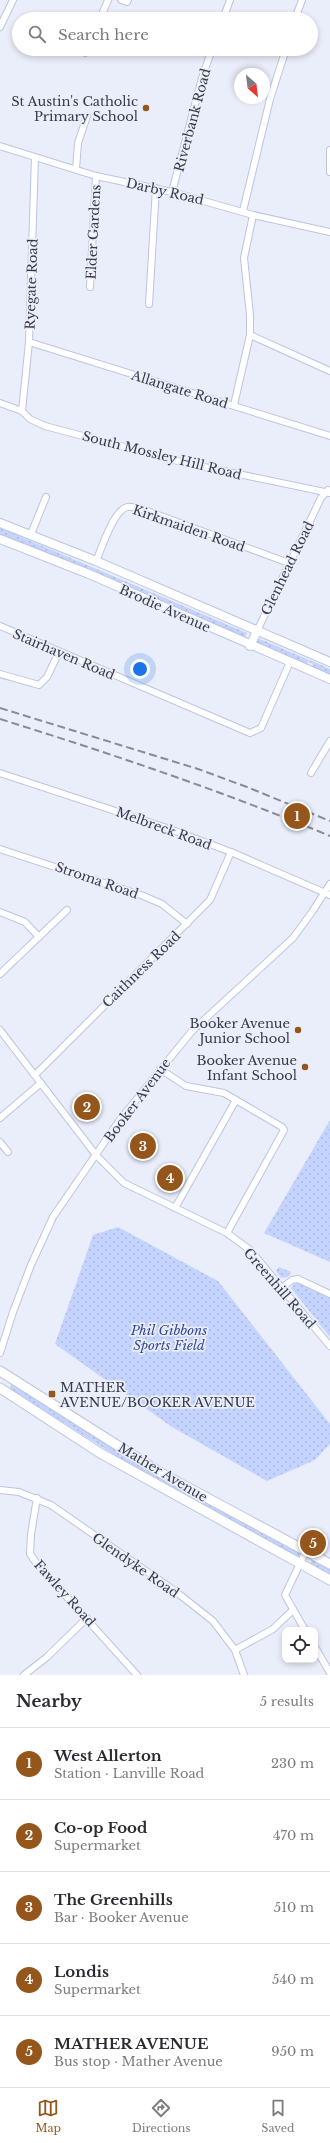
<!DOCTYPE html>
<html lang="en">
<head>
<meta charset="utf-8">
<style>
  body { margin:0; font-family:"Libre Baskerville",serif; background:#f7f7f7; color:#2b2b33 }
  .controls { position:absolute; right:12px; bottom:12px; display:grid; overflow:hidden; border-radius:8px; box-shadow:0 2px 6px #0003 }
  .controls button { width:36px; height:36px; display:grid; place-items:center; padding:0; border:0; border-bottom:1px solid #e1e1e2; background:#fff; color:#2b2b33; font:20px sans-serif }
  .compass { position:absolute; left:234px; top:68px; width:36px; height:36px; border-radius:50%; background:#fff; box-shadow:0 2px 6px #0003; rotate:152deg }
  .you { position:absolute; left:140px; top:669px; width:14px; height:14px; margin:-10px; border:3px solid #fff; border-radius:50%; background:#1a73e8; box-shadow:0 0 0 6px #1a73e833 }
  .badge { display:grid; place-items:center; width:26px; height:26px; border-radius:50%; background:#94561a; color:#fff; font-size:13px; font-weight:700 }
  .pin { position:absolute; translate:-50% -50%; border:2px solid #fff; box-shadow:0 1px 4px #0006 }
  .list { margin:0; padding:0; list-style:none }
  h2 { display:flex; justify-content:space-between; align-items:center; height:52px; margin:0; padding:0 16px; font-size:17px }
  h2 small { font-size:13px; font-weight:400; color:#7c7c81 }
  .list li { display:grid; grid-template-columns:26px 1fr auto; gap:12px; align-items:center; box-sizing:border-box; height:72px; padding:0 16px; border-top:1px solid #e1e1e2 }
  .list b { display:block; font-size:15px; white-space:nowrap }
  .list p { margin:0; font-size:13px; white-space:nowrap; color:#7c7c81 }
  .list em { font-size:13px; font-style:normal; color:#7c7c81 }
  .icon { flex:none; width:22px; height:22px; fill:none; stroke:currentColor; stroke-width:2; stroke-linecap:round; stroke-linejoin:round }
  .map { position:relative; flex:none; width:330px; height:1675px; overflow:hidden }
  .search { position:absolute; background:#fff; box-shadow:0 2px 6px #0003; left:12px; right:12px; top:12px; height:44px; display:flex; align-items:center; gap:10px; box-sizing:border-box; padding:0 14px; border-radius:22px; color:#7c7c81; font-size:15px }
  .sheet { height:412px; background:#fff }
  nav { display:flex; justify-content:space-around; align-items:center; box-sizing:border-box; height:56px; border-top:1px solid #e1e1e2; background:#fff; font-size:11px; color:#7c7c81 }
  nav a { display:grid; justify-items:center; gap:2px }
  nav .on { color:#94561a }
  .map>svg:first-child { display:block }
  .green { fill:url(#green-dots) }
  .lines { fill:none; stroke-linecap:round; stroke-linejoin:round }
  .minor-casing { stroke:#bbc5e2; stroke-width:8 }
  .tertiary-casing { stroke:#bbc5e2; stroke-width:10 }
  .secondary-casing { stroke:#bbc5e2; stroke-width:11 }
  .minor { stroke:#fff; stroke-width:6 }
  .tertiary { stroke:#fff; stroke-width:8 }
  .secondary { stroke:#fff; stroke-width:9 }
  .rail { stroke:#878b97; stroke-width:2; stroke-dasharray:8 4; stroke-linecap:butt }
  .poi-dot { fill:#94561a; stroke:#eaeefa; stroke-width:1.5 }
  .labels { text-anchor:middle; stroke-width:3.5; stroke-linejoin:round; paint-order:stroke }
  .poi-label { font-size:13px; fill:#373b47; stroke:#eaeefa; text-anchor:end }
  .street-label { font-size:13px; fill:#373b47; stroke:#eaeefa }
  .park-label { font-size:13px; font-style:italic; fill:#35489b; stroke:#eaeefa }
</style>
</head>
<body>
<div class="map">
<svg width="330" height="1675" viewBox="0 0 330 1675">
  <defs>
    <pattern id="green-dots" width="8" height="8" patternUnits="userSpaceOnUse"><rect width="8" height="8" fill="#c4d4ff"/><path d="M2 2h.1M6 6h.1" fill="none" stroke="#a9b7dc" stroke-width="1.8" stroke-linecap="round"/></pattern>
  </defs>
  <rect width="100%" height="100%" fill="#eaeefa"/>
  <g class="green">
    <polygon points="0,528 247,633 244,641 0,537"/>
    <polygon points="258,638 309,660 306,667 255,645"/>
    <polygon points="310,660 330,669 330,678 312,667 313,664 309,662"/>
    <polygon points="330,1120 330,1262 264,1233"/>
    <polygon points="118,1227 218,1281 330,1424 330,1444 315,1460 267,1481 172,1427 55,1344 93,1235"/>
    <polygon points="279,1267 291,1272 288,1277 281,1278 276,1271"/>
    <polygon points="295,1283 303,1283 330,1295 330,1337 291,1288"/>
    <polygon points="12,1380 303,1552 299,1559 148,1476 10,1389"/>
    <polygon points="312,1558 330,1567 330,1576 310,1565"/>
  </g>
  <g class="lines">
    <g class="minor-casing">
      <g id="minor">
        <polyline points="121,0 127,2 128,0"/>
        <polyline points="100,19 108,0"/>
        <polyline points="223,19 230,0"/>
        <polyline points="295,19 302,0"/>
        <polyline points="0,27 13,0"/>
        <polyline points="85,53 87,49"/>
        <polyline points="0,146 96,176 172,192 253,215 330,232"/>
        <polyline points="330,150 330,172"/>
        <polyline points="76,169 78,143 87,116"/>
        <polyline points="172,192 202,78 212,49"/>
        <polyline points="243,211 270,99 286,49"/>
        <polyline points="90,287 96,176"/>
        <polyline points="149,304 156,188"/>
        <polyline points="250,335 330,371"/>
        <polyline points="29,342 330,436"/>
        <polyline points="0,403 22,411 30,419 45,426 185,463 330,493"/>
        <polyline points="234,405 250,335 250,315 244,258 253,215"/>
        <polyline points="22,411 29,342 35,157"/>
        <polyline points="31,534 46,497"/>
        <path d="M 96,561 C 102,548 113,511 127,507 C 130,506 136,508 139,508 L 289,563"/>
        <polyline points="0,626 250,733 261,728 290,662"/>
        <polyline points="257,631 321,498 328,490"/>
        <polyline points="0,674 39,685 47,677 59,652"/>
        <polyline points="0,773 167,828 231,852 330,895"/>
        <polyline points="311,773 330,741"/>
        <polyline points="0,849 141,895 162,904 187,924"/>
        <polyline points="0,912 25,922 39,937"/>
        <polyline points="0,974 67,910"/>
        <polyline points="0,1030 96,1155 124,1183 227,1233 250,1250 330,1346"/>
        <polyline points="160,1069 186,1086 224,1093 282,1127 284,1130 227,1233"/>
        <polyline points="35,1075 210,900 231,852"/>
        <polyline points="0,1118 41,1083"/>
        <polyline points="0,1142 8,1152"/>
        <polyline points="175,1208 236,1100"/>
        <polyline points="282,1288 292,1280 298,1279 330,1294"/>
        <polyline points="0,1353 13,1312 31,1265 53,1217 119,1121 192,1031 293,938 312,912 330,884"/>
        <polyline points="0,1490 19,1492 51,1505 175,1591 213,1621 235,1650 244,1675"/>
        <polyline points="37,1498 31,1534 30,1554 37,1564 137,1675"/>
        <polyline points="305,1630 285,1595 306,1551"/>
        <polyline points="315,1647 330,1673"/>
        <polyline points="235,1650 273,1629 293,1610"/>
        <polyline points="24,1675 47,1657 87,1618"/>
      </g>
    </g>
    <g class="tertiary-casing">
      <g id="tertiary">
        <polyline points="0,523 96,561 330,662"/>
        <polyline points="0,539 89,574 330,679"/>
        <polyline points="250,646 257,631"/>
      </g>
    </g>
    <g class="secondary-casing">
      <g id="secondary">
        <polyline points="0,1371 161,1473 330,1564"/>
        <polyline points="0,1388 100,1453 330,1580"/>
      </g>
    </g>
    <use href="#minor" class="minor"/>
    <use href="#tertiary" class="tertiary"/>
    <use href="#secondary" class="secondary"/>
    <g class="rail">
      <polyline points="0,708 198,769 247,787 330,821"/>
      <path d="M 0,719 C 112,754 222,791 330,836"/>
    </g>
  </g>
  <g class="poi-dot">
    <circle cx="146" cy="108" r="4"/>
    <circle cx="298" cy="1030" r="4"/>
    <circle cx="305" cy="1067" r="4"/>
    <rect x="48" y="1390" width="8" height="8" rx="2"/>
  </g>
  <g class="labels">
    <g class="poi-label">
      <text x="138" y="106">St Austin's Catholic<tspan x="138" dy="15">Primary School</tspan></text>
      <text x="290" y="1028">Booker Avenue<tspan x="290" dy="15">Junior School</tspan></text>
      <text x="297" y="1065">Booker Avenue<tspan x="297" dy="15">Infant School</tspan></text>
      <text x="60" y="1392" text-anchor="start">MATHER<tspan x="60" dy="15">AVENUE/BOOKER AVENUE</tspan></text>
    </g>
    <g class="street-label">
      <text transform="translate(192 120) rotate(-75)" y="5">Riverbank Road</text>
      <text transform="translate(165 191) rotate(13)" y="5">Darby Road</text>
      <text transform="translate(93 232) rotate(-87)" y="5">Elder Gardens</text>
      <text transform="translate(31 284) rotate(-88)" y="5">Ryegate Road</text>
      <text transform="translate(180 389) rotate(17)" y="5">Allangate Road</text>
      <text transform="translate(162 455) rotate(14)" y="5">South Mossley Hill Road</text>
      <text transform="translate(189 528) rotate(19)" y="5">Kirkmaiden Road</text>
      <text transform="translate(287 568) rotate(-64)" y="5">Glenhead Road</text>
      <text transform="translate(165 608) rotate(24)" y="5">Brodie Avenue</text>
      <text transform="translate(64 654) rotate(23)" y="5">Stairhaven Road</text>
      <text transform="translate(164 828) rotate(20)" y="5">Melbreck Road</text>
      <text transform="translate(97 880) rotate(19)" y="5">Stroma Road</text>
      <text transform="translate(141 969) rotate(-44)" y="5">Caithness Road</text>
      <text transform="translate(137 1100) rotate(-53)" y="5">Booker Avenue</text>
      <text transform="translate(280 1288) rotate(49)" y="5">Greenhill Road</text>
      <text transform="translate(163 1472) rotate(31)" y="5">Mather Avenue</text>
      <text transform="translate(136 1565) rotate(35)" y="5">Glendyke Road</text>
      <text transform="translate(65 1593) rotate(48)" y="5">Fawley Road</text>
    </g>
    <g class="park-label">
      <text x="169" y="1335">Phil Gibbons<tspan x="169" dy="15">Sports Field</tspan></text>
    </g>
  </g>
</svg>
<div class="controls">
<button><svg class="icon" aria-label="locate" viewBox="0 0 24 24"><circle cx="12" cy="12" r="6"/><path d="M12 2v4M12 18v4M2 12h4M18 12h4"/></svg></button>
</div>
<svg class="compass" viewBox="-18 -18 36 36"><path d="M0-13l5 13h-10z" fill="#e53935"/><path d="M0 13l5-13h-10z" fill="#7c7c81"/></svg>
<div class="you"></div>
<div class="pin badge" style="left:297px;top:816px">1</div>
<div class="pin badge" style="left:87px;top:1107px">2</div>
<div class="pin badge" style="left:143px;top:1146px">3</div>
<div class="pin badge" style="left:170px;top:1178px">4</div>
<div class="pin badge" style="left:313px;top:1543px">5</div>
<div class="search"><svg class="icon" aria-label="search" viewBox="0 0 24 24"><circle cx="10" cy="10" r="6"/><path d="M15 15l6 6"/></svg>Search here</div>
</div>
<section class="sheet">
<h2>Nearby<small>5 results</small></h2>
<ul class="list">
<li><span class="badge">1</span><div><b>West Allerton</b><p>Station · Lanville Road</p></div><em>230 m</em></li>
<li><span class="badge">2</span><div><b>Co-op Food</b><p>Supermarket</p></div><em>470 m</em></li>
<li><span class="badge">3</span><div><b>The Greenhills</b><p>Bar · Booker Avenue</p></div><em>510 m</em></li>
<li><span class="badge">4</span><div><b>Londis</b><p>Supermarket</p></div><em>540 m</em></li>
<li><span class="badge">5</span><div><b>MATHER AVENUE</b><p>Bus stop · Mather Avenue</p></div><em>950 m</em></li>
</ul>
</section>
<nav>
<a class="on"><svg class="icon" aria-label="map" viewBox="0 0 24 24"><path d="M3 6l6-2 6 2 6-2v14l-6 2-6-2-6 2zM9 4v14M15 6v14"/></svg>Map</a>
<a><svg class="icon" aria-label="directions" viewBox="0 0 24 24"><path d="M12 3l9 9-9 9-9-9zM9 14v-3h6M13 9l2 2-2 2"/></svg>Directions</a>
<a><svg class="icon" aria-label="saved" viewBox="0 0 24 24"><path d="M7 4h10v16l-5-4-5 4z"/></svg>Saved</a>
</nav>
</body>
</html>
